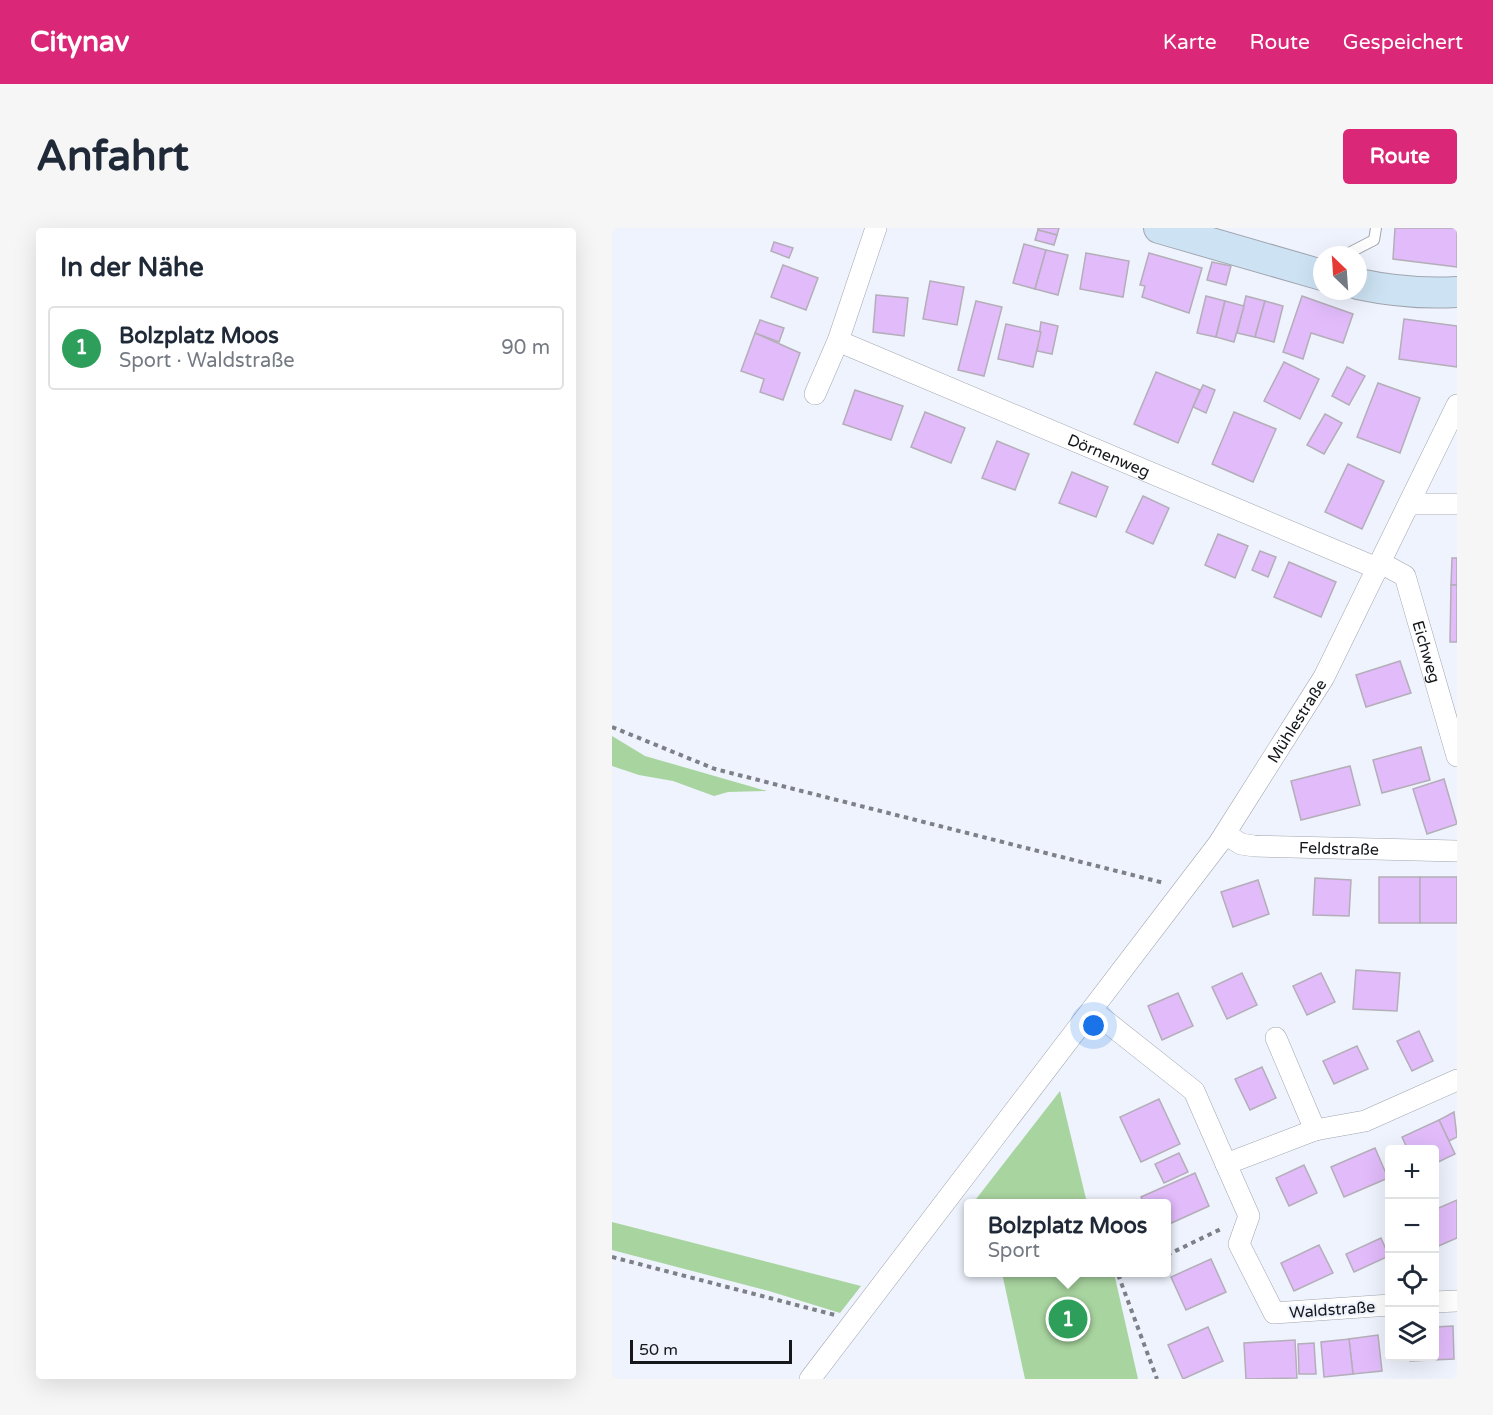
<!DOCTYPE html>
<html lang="de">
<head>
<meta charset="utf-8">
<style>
  body { margin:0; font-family:"Varela Round",sans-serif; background:#f6f6f7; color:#1f2937 }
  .controls { position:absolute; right:18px; bottom:18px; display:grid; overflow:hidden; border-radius:6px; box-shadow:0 6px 24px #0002 }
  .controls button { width:54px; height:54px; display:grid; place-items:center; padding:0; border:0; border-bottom:2px solid #e0e1e3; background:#fff; color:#1f2937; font:30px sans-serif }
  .compass { position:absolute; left:701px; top:18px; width:54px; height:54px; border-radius:50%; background:#fff; box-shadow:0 6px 24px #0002; rotate:335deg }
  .scale { position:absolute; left:18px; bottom:15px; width:162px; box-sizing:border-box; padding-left:6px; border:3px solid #15171a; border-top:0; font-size:16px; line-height:21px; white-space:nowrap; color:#15171a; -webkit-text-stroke:4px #eef3fd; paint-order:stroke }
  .you { position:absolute; left:482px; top:798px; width:21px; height:21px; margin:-15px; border:4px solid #fff; border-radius:50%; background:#1a73e8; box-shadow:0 0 0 9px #1a73e833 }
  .badge { display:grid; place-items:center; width:39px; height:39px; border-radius:50%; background:#db2777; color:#fff; font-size:20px; font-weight:700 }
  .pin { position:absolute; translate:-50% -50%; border:3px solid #fff; box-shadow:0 2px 6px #0006 }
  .popup { position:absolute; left:352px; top:971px; width:207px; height:78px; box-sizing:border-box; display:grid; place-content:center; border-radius:6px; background:#fff; filter:drop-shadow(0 2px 4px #0005); font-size:20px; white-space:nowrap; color:#747a83 }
  .popup b { font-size:22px; color:#1f2937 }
  .popup::after { content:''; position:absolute; left:50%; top:100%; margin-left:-12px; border:12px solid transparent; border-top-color:#fff }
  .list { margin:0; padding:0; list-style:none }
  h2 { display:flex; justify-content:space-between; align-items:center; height:78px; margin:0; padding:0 24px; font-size:26px }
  h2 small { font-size:20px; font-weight:400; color:#747a83 }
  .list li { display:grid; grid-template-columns:39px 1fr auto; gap:18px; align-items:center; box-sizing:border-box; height:84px; margin:0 12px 12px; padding:0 12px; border:2px solid #e0e1e3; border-radius:6px }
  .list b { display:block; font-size:22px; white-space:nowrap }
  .list p { margin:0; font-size:20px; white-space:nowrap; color:#747a83 }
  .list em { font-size:20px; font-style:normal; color:#747a83 }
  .icon { flex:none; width:33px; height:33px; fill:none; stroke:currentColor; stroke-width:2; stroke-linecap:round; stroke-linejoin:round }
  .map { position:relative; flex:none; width:845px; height:1151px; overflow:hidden; border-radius:6px }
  header { display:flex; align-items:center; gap:36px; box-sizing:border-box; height:84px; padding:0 30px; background:#db2777; color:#fff }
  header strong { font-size:28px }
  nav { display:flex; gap:33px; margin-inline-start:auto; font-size:21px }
  .intro { display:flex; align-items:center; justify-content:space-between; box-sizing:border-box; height:144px; padding:0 36px }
  h1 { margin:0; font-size:42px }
  .button { padding:15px 27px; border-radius:6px; background:#db2777; color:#fff; font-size:21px; font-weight:700 }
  main { display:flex; gap:36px; padding:0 36px }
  aside { flex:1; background:#fff; border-radius:6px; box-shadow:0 6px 24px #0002 }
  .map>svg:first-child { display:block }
  .green { fill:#a8d49f }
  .building { fill:#e1bbfa; stroke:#b4aeb8; stroke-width:1.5 }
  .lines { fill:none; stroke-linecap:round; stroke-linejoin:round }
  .lane-casing { stroke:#a1a5af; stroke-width:12 }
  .street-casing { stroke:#a1a5af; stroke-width:22 }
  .secondary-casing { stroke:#a1a5af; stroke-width:32 }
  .path { stroke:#7d8086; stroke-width:4; stroke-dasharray:4.5 4.5; stroke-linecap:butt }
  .lane { stroke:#fff; stroke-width:10 }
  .street { stroke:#fff; stroke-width:21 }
  .secondary { stroke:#cde3f3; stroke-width:30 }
  .labels { text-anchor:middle; stroke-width:4.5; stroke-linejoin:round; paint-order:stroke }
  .street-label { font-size:16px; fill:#15171a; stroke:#eef3fd }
</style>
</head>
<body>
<header>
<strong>Citynav</strong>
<nav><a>Karte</a><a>Route</a><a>Gespeichert</a></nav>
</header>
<div class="intro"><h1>Anfahrt</h1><a class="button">Route</a></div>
<main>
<aside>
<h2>In der Nähe<small></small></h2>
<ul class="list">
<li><span class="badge" style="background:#2e9e5b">1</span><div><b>Bolzplatz Moos</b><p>Sport · Waldstraße</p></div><em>90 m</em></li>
</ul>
</aside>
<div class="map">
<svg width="845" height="1151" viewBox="0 0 845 1151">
  <rect width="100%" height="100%" fill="#eef3fd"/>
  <g class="green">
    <polygon points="0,508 33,528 155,563 116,564 102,568 61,553 27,547 0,538"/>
    <polygon points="448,863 475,975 361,975"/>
    <polygon points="0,994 249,1058 228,1085 157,1063 0,1022"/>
    <polygon points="390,1045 502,1045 526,1151 413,1151"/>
  </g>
  <g class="building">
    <polygon points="426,0 447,0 445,7 426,2"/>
    <polygon points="783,0 845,0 845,39 781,31"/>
    <polygon points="426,2 445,7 442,17 423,12"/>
    <polygon points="162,14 181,20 177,30 159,23"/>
    <polygon points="412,16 434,22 423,61 401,55"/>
    <polygon points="434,22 456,27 446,67 423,61"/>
    <polygon points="474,25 517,33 511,69 468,61"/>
    <polygon points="537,25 590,40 577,85 530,69 533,58 528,57"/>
    <polygon points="600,34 619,38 614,57 595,52"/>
    <polygon points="171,37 206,50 194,82 159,69"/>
    <polygon points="318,53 352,59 345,97 311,91"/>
    <polygon points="264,67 296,70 292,108 261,104"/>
    <polygon points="594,68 613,73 604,109 585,105"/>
    <polygon points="634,68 653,73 643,109 625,105"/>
    <polygon points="690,68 741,86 731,115 699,105 691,131 671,124"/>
    <polygon points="364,73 390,79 372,148 346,142"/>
    <polygon points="613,73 632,78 622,114 604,109"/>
    <polygon points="653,73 671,78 662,114 643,109"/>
    <polygon points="792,91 845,98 845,139 787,131"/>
    <polygon points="148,92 172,100 167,114 143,105"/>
    <polygon points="429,94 446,98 440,126 425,123"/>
    <polygon points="394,96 429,104 421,139 386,131"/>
    <polygon points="143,105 188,125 171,172 148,164 152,151 129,143"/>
    <polygon points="672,134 707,151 688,191 652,173"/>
    <polygon points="735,139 753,148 737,177 720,168"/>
    <polygon points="544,144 588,162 566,215 522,196"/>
    <polygon points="766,155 808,170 788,225 745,209"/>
    <polygon points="591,157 603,162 594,185 581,179"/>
    <polygon points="243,162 291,178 279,212 231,196"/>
    <polygon points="313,184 353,200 339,235 299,219"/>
    <polygon points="622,184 664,201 641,254 600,236"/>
    <polygon points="713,186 730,195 712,226 695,217"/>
    <polygon points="385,213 417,226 403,262 370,250"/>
    <polygon points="736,236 772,253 750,301 713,284"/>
    <polygon points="460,244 496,259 484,289 447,275"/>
    <polygon points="531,268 557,280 541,316 514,304"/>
    <polygon points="606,306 636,318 623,350 593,337"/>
    <polygon points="648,323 664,329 656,349 640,342"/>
    <polygon points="840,330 845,330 845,357 839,357"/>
    <polygon points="677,334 724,354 709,389 662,369"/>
    <polygon points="839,357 845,357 845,414 838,414"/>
    <polygon points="788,433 799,465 754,479 744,447"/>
    <polygon points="809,519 818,552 770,565 761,532"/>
    <polygon points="738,538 748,577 689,592 679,553"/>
    <polygon points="832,551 845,596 815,606 801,561"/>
    <rect x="767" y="649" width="41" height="46"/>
    <rect x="808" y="649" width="37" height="46"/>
    <polygon points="703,650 739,652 737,688 701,687"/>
    <polygon points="646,652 657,686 621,699 609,664"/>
    <polygon points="744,742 788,745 785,783 741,781"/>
    <polygon points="630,745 645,777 615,791 600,759"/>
    <polygon points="709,745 723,774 695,787 681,758"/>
    <polygon points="566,765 581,798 550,812 536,778"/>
    <polygon points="807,803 821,833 800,843 785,813"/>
    <polygon points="745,818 756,841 722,856 711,833"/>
    <polygon points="650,839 664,870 638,882 623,851"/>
    <polygon points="547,871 568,916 529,934 508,889"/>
    <polygon points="842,884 845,909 837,913 827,892"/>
    <polygon points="827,892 843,926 822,936 822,922 796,922 790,909"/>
    <polygon points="763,920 776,950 732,969 719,939"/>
    <polygon points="567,925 576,944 552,955 543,936"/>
    <polygon points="692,937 705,965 677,978 664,950"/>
    <polygon points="583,945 597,978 555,997 555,976 532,976 529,969"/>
    <polygon points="845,972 845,1010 822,1020 822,982"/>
    <polygon points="769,1010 777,1028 742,1044 734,1026"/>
    <polygon points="707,1017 721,1045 682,1063 669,1035"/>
    <polygon points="599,1031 614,1064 574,1082 559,1049"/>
    <polygon points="841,1098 842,1131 798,1133 797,1128 822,1128 822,1099"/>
    <polygon points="596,1099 611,1133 571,1151 556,1117"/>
    <polygon points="766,1107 770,1143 741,1146 737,1111"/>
    <polygon points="737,1111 741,1146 712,1149 709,1114"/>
    <polygon points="683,1112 685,1150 634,1151 632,1115"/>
    <polygon points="702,1115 704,1146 687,1146 686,1116"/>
  </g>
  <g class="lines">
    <g class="lane-casing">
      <polyline id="lane" points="733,27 762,12 764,0"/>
    </g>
    <g class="street-casing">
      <g id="street">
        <path id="s1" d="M 226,113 L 767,341"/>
        <polyline points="203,166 226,113 264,0"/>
        <polyline points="797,276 845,276"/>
        <path id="s2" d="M 769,335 L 793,348 L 845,528"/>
        <path id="s3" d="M 613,606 L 629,616 L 642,618 L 845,623"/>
        <polyline points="481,783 582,863 614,936"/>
        <polyline points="664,810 703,902"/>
        <polyline points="822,1074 845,1073"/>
        <polyline points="778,1077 662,1085 627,1016 637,988 614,936 703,902 753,893 845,852"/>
        <path id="s4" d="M 198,1151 L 607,615 L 712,449 L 845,177"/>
      </g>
    </g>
    <g class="secondary-casing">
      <g id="secondary">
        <polyline points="547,0 710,47"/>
        <path d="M 746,56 C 779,63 811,66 845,64"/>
      </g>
    </g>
    <g class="path">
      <polyline points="0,499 103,541 552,655"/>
      <polyline points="555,1027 611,1000"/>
      <polyline points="0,1029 223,1087"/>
      <polyline points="517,1044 507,1049 545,1151"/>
    </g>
    <use href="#lane" class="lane"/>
    <use href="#street" class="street"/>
    <use href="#secondary" class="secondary"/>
  </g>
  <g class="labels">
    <g class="street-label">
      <text dy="6" stroke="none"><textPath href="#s1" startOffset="294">Dörnenweg</textPath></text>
      <text dy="6" stroke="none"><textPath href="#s2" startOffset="106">Eichweg</textPath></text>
      <text dy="6" stroke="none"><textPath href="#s4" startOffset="819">Mühlestraße</textPath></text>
      <text dy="6" stroke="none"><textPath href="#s3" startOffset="117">Feldstraße</textPath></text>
      <text transform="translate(720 1081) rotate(-4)" y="6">Waldstraße</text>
    </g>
  </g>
</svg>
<div class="controls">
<button>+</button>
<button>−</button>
<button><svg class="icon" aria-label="locate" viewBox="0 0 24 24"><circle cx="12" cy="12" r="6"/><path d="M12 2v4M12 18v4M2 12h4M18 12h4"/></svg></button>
<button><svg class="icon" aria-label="layers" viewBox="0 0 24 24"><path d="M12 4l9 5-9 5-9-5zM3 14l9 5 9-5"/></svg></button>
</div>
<svg class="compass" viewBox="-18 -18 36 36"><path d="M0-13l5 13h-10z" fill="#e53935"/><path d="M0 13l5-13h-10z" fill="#747a83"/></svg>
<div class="scale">50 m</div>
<div class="you"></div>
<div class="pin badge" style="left:456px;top:1091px;background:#2e9e5b">1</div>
<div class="popup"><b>Bolzplatz Moos</b>Sport</div>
</div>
</main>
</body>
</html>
